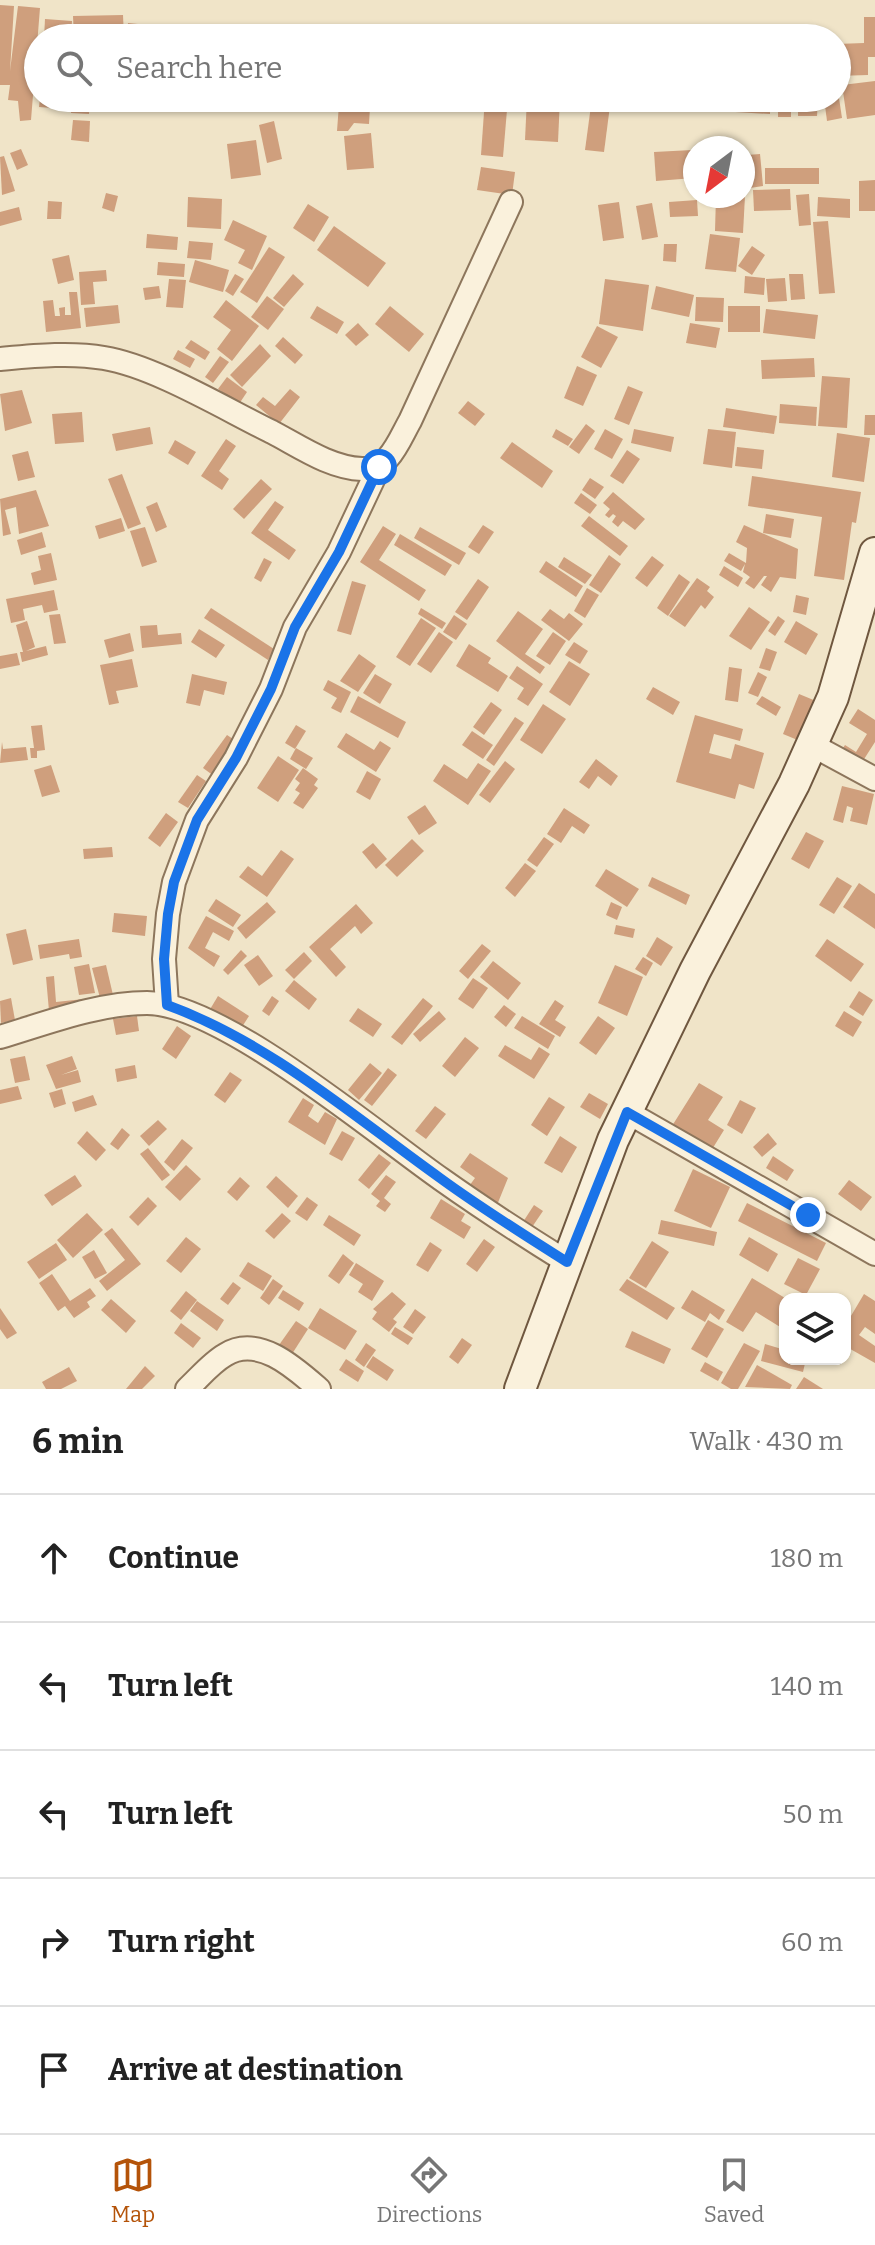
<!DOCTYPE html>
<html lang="en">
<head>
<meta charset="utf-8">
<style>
  body { margin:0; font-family:Bitter,serif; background:#f2f2f2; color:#222 }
  .controls { position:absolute; right:24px; bottom:24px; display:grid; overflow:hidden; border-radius:16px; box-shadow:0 2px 6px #0004 }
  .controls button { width:72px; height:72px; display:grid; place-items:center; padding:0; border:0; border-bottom:2px solid #e0e0e0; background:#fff; color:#222; font:40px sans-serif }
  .compass { position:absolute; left:683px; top:136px; width:72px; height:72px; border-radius:50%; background:#fff; box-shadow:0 2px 6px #0004; rotate:212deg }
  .stop { position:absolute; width:24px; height:24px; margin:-18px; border:6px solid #1a73e8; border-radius:50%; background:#fff }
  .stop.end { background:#1a73e8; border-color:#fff; box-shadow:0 2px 8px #0008 }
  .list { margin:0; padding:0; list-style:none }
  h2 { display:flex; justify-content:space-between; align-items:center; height:104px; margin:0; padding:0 32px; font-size:34px }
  h2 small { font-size:26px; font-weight:400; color:#767676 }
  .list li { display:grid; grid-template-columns:52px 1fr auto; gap:24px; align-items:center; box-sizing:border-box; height:128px; padding:0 32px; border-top:2px solid #e0e0e0 }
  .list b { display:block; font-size:30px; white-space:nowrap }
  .list em { font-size:26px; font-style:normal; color:#767676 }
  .icon { flex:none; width:44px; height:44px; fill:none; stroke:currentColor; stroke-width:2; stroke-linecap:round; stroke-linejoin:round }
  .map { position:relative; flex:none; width:875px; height:1389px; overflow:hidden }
  .search { position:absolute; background:#fff; box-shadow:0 2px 6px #0004; left:24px; right:24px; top:24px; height:88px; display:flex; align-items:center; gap:20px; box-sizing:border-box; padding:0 28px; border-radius:44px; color:#767676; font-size:30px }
  .sheet { height:744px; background:#fff }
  nav { display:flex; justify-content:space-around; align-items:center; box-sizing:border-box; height:112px; border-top:2px solid #e0e0e0; background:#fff; font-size:22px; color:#767676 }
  nav a { display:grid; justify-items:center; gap:4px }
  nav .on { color:#b45309 }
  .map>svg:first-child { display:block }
  .building { fill:#cf9f7d }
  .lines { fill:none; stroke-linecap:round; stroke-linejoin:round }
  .street-casing { stroke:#8d765c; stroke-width:26 }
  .secondary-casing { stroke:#6f573f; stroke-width:34 }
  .street { stroke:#faf1dc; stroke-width:22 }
  .secondary { stroke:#faf1dc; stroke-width:30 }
  .route { stroke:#1a73e8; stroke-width:10 }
</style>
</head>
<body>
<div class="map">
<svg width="875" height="1389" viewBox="0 0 875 1389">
  <rect width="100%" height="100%" fill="#f0e4c8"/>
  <g class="building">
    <polygon points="0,5 14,6 10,71 18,6 40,8 31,120 20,121 18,101 8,100 10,85 0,85"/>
    <polygon points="123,15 124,38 74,38 73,16"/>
    <polygon points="864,17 875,17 875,57 868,57 868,75 837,76 837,44 864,43"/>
    <polygon points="45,19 72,21 71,38 44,38"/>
    <polygon points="128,23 177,28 176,38 127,38"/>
    <polygon points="287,25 350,32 349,38 286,38"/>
    <polygon points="409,25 501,36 501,38 408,38"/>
    <polygon points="181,26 220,27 220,38 181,38"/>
    <polygon points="655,27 682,33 681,38 653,38"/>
    <polygon points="614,29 614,38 529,38 530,32 563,34"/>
    <polygon points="230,30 281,32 281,38 230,38"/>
    <polygon points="875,81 875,115 847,119 842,85"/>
    <polygon points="40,98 67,98 66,109 39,107"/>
    <polygon points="72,98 90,98 89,114 71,113"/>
    <polygon points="448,98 479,98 478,108 447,106"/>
    <polygon points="485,98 508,98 503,157 481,155"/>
    <polygon points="527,98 560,98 558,142 525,140"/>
    <polygon points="592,98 611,98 604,152 585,150"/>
    <polygon points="736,98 770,98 770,114 735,112"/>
    <rect x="778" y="98" width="13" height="19"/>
    <polygon points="798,98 818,98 817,116 798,116"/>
    <polygon points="824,98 839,98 842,118 827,121"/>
    <polygon points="339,104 370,107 369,124 354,123 348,131 337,131"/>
    <polygon points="73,120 90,121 89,142 71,140"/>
    <polygon points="274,121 282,159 267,163 259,125"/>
    <polygon points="371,133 374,168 347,170 344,136"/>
    <polygon points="256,140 261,175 231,179 227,144"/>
    <polygon points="21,149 28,165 17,170 10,153"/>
    <polygon points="692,150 694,178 656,181 654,152"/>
    <polygon points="760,154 763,186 750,188 747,155"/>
    <polygon points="4,156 15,191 2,195 0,157"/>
    <polygon points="481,167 515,172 512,195 477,190"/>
    <rect x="765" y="168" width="54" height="16"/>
    <polygon points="875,180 875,211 859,211 859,181"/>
    <polygon points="790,189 791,210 754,211 753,190"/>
    <polygon points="106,193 118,196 114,212 102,208"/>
    <polygon points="809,194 811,225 799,226 796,195"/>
    <polygon points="716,196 745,196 743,233 715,231"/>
    <polygon points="188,197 222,199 221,229 187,227"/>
    <polygon points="818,197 850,199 850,218 817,216"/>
    <polygon points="697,200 698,216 670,217 669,202"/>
    <polygon points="48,201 62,202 61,219 47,219"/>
    <polygon points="619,202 624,238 603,241 598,205"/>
    <polygon points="652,203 658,237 642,240 636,206"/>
    <polygon points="308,204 329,217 314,242 293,228"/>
    <polygon points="19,207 22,220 0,226 0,212"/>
    <polygon points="233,220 267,236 252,270 238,263 245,250 224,240"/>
    <polygon points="828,221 835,293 819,294 813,222"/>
    <polygon points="334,226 386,263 368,287 317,250"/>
    <polygon points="147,234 178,237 177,250 146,248"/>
    <polygon points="710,234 740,238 736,272 705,269"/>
    <polygon points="189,241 213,243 211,260 187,258"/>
    <polygon points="664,244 677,244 676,262 663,261"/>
    <polygon points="752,246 765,255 752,275 738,266"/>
    <polygon points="269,247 285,257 257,303 240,292"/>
    <polygon points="69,255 74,280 58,284 52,259"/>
    <polygon points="195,260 229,270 223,292 189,282"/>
    <polygon points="158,262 185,264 184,277 157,275"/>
    <polygon points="106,270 107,281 93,282 95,304 81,305 79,272"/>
    <polygon points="235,274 244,279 233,296 225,291"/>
    <polygon points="293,274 304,284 284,307 273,298"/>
    <polygon points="789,274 803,274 805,299 791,300"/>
    <polygon points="745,276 765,278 764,295 744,293"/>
    <polygon points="785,278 787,301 768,302 766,279"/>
    <polygon points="169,279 186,280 183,308 166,307"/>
    <polygon points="605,279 649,285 643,331 599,324"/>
    <polygon points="159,286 161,298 145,300 143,288"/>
    <polygon points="656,286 694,295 689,317 651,309"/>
    <polygon points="69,292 77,292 81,328 46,332 43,301 53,300 55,316 60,316 59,308 65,307 65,315 71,315"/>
    <polygon points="267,296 284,309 268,330 251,317"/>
    <polygon points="696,297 724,298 723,322 695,321"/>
    <polygon points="226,300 259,326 232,361 217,349 231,330 213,317"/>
    <polygon points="118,305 120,323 86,327 84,308"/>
    <polygon points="317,306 344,322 337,334 310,318"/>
    <polygon points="390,306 424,334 409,352 375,324"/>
    <rect x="728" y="306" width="32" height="26"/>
    <polygon points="766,309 818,315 815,339 763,333"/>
    <polygon points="358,323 369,335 356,346 345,335"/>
    <polygon points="690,323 720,328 716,348 686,343"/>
    <polygon points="597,326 618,337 601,368 581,357"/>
    <polygon points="283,337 303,355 295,364 275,346"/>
    <polygon points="191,340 210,352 205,360 185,348"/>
    <polygon points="260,344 271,356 242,387 230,375"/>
    <polygon points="178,350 195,359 190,368 173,359"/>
    <polygon points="220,356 229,362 213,383 205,377"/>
    <polygon points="814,358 815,377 762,379 761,360"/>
    <polygon points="577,366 597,375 583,406 564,398"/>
    <polygon points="822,376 850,378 847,428 818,426"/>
    <polygon points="227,377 247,392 239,404 218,389"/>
    <polygon points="628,386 643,392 629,425 614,419"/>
    <polygon points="290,389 300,397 279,424 256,405 263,397 275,406"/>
    <polygon points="22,390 32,423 5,431 0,394"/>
    <polygon points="468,401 485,414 475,426 458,413"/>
    <polygon points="780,404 817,407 816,426 779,423"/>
    <polygon points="726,408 777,416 774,434 723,427"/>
    <polygon points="82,412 84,442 55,444 52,414"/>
    <polygon points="865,415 875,415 875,435 864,435"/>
    <polygon points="586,424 595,431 579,454 569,447"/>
    <polygon points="150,427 153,444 116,451 112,434"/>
    <polygon points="556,429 573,439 568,446 552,437"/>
    <polygon points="605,429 623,439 612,459 594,449"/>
    <polygon points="634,429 674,437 671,452 631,443"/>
    <polygon points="708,429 736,432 732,468 703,464"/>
    <polygon points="837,433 870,438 864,482 832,477"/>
    <polygon points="226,439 236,446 219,471 229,479 222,490 201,476"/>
    <polygon points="175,440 196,452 188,465 168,453"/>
    <polygon points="512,442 553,471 542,488 500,458"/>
    <polygon points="737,447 764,450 762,469 735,466"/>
    <polygon points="627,450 640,459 623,484 610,476"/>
    <polygon points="28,451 35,477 18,481 12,455"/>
    <polygon points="122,474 141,524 128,529 108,479"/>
    <polygon points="752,476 861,492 856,523 852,522 844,580 814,576 822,517 748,506"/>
    <polygon points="590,478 604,487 595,499 582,490"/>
    <polygon points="261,479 272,489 244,519 233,509"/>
    <polygon points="36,490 49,526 19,534 16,507 5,510 11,534 3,536 0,499"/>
    <polygon points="613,492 645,519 635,530 623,521 618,527 612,522 616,516 613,514 609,518 605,515 610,509 603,503"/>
    <polygon points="581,493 597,505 590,514 574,503"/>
    <polygon points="275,501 284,507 268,530 296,550 289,560 251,533"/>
    <polygon points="157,502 167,527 156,532 146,507"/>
    <polygon points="766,514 794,519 791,538 763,533"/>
    <polygon points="589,516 628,546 620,556 581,526"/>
    <polygon points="121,518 125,531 99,539 95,526"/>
    <polygon points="483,525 494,532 479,554 468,547"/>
    <polygon points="744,525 798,549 796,579 780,577 771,592 761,585 767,576 764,576 754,589 745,583 750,577 743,572 745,564 741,571 724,561 729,553 746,563 747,548 736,542"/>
    <polygon points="383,526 396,534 379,560 426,590 419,601 360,562"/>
    <polygon points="145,527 157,562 142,567 130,531"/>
    <polygon points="420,527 466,553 459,565 414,538"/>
    <polygon points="42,532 46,547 21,555 17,540"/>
    <polygon points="400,534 452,565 445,576 394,545"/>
    <polygon points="51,553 57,580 34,585 31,573 41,570 38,556"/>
    <polygon points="609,555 621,564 601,593 589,585"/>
    <polygon points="652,556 664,565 647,587 635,578"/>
    <polygon points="564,557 592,575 585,584 558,567"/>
    <polygon points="264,558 272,562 261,582 254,578"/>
    <polygon points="546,561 583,586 576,597 539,572"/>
    <polygon points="724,566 743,578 738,587 719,575"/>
    <polygon points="679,574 690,582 668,616 657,608"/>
    <polygon points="697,578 710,587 707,591 714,597 705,609 701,605 685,627 669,616"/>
    <polygon points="478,579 489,587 467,620 455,612"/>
    <polygon points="352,581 366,585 351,635 337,631"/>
    <polygon points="587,588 599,595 585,618 574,611"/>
    <polygon points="54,590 58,610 44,613 42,605 23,609 25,620 11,623 6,599"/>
    <polygon points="796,595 809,598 806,615 793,612"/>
    <polygon points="749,607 770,622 751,650 729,636"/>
    <polygon points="211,608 274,649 268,660 204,618"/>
    <polygon points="421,608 446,623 442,629 418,614"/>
    <polygon points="550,609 564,619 569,613 583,624 569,641 541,620"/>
    <polygon points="518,611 543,629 525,654 545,667 540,674 496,641"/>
    <polygon points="60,614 66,643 54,644 49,615"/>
    <polygon points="454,615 467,624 456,640 443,632"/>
    <polygon points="778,616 785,621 775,636 768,631"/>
    <polygon points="421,618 436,628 410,666 396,657"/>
    <polygon points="27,621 35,647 26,651 46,646 48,655 22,662 20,652 23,652 16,625"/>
    <polygon points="796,621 818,634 806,655 784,642"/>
    <polygon points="157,625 158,635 181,633 182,644 142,648 140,626"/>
    <polygon points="199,629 225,645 216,658 191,642"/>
    <polygon points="439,632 453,642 431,673 417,664"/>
    <polygon points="553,632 566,641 550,665 536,656"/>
    <polygon points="130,633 134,651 109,658 104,640"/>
    <polygon points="574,642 588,651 580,664 565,655"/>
    <polygon points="469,644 491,658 488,663 508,676 498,692 456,666"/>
    <polygon points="766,648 777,652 770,671 759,668"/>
    <polygon points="17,653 20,665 0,669 0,656"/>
    <polygon points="359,654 376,666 358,692 340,681"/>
    <polygon points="132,659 138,687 116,691 119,703 109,705 100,665"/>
    <polygon points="569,661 590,674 570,706 549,692"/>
    <polygon points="517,666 543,684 528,706 517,699 524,688 509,678"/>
    <polygon points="729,667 742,669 738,702 725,700"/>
    <polygon points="758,672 767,677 758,697 748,693"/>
    <polygon points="192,674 227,682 224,695 204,690 200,706 186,703"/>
    <polygon points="375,674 392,684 380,704 363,693"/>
    <polygon points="328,680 351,692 341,713 331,708 337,698 323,690"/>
    <polygon points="653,687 680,702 673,715 646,699"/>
    <polygon points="799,694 816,701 800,741 783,734"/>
    <polygon points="358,696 406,722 398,738 350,712"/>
    <polygon points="762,696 781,707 776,716 756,704"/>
    <polygon points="491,702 502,710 484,735 473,727"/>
    <polygon points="543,704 566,719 542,754 520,740"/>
    <polygon points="858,709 875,720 875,742 859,767 839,754 845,745 856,752 867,734 849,723"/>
    <polygon points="695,715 743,729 740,741 714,734 709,753 731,759 735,744 764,753 754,789 739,784 735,799 676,782"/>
    <polygon points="515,717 524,723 494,766 486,760"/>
    <polygon points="42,725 45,750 37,751 37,758 31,758 30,748 34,748 31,726"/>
    <polygon points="296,725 306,731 295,749 285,743"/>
    <polygon points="472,731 493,745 483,759 462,745"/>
    <polygon points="346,733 374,750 380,741 391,748 376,772 337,747"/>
    <polygon points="227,735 236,741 214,776 203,768"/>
    <polygon points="2,742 3,749 26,747 28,760 0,763"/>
    <polygon points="296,748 313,758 306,769 290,759"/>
    <polygon points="278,756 299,770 278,802 257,788"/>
    <polygon points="596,759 618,776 611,786 598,776 589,789 579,782"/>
    <polygon points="505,761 515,769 490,803 479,795"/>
    <polygon points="478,763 491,771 468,805 433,781 444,764 467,779"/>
    <polygon points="51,765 60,792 42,797 34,770"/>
    <polygon points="303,768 318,779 314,785 318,788 303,809 293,803 300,793 295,790 300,783 295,779"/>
    <polygon points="367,771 381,779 370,800 356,792"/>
    <polygon points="197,775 206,781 188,808 178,802"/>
    <polygon points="842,786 874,794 867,825 850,821 853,808 847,806 843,823 833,820"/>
    <polygon points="425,805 437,823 419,835 407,817"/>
    <polygon points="564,808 590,825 584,834 572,826 561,843 547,834"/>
    <polygon points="166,813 178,822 160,847 148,838"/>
    <polygon points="806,832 824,841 809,869 791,859"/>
    <polygon points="544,837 554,844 537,867 527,860"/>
    <polygon points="412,839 424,851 397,877 385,865"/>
    <polygon points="373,843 387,859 376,869 362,852"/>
    <polygon points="112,847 113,857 84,859 83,849"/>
    <polygon points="281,850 294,859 267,897 239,877 248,866 262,876"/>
    <polygon points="525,863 536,871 515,897 505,888"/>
    <polygon points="606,869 639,889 627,907 595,886"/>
    <polygon points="652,877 690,895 686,905 648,886"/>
    <polygon points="837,877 852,886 834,914 819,905"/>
    <polygon points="859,883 875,894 875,929 843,907"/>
    <polygon points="216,899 241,915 233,927 208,911"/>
    <polygon points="267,902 276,912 246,939 237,928"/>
    <polygon points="611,902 622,907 617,920 606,915"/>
    <polygon points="356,904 373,923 361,934 355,926 330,949 346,967 336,977 309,947"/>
    <polygon points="114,913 147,916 145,936 112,932"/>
    <polygon points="206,916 234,931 229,941 213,932 205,948 220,956 214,967 188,948"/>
    <polygon points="616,925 635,929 633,938 614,934"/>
    <polygon points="26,929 33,960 13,965 6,934"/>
    <polygon points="657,937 673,947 661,966 646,956"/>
    <polygon points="79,939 82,957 70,959 69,954 40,959 38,945"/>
    <polygon points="827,939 864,964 851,982 815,956"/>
    <polygon points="482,944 491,951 468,979 459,971"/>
    <polygon points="241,950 247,956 228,975 223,970"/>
    <polygon points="304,952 312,961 294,979 285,970"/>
    <polygon points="258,955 273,976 259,986 244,965"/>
    <polygon points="643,957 653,963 646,976 635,969"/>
    <polygon points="493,961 521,983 508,1000 480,977"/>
    <polygon points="89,964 95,993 79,995 74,967"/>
    <polygon points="106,965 113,995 100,998 92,968"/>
    <polygon points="615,965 643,977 627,1016 598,1003"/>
    <polygon points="54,976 56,1002 93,998 94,1007 49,1011 46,977"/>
    <polygon points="473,978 488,988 473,1009 458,999"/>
    <polygon points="294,980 317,999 309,1010 285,991"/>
    <polygon points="859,991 873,1000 863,1016 849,1007"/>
    <polygon points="218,996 249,1016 240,1030 209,1011"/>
    <polygon points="272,996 279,1001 269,1016 262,1011"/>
    <polygon points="11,998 15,1020 1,1023 0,1001"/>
    <polygon points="423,998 433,1006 402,1045 391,1037"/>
    <polygon points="555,1000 564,1006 555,1020 566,1027 560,1037 539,1024"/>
    <polygon points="504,1005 516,1014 506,1027 494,1017"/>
    <polygon points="358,1008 382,1024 373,1037 349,1021"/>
    <polygon points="439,1011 446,1019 420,1042 413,1034"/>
    <polygon points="844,1011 862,1022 853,1037 835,1026"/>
    <polygon points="137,1016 139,1031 116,1035 113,1019"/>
    <polygon points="522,1016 555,1036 548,1049 514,1028"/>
    <polygon points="598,1016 615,1028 596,1055 579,1043"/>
    <polygon points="177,1026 191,1036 176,1059 162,1049"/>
    <polygon points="465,1037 479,1048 455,1077 442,1066"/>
    <polygon points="505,1045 531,1060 539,1047 550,1054 534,1079 498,1056"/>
    <polygon points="25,1056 30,1080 15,1083 10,1059"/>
    <polygon points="72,1056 77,1069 61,1075 78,1070 81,1082 56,1089 46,1065"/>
    <polygon points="370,1063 382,1073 359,1100 348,1090"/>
    <polygon points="135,1065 137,1078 117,1082 115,1069"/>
    <polygon points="388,1068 397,1075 372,1106 364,1100"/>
    <polygon points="230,1072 242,1080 225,1103 214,1095"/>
    <polygon points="699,1083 723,1097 708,1120 724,1130 711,1151 672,1126"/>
    <polygon points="18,1086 22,1099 0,1104 0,1090"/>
    <polygon points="62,1089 66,1104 54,1108 49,1093"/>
    <polygon points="589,1093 608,1104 600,1119 580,1107"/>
    <polygon points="93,1095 97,1105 75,1112 72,1102"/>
    <polygon points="549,1097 565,1107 547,1136 531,1125"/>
    <polygon points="303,1098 314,1105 308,1116 318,1123 325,1112 337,1119 325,1145 288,1122"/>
    <polygon points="740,1100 756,1108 742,1134 727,1125"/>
    <polygon points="435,1106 446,1114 426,1139 415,1131"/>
    <polygon points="158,1120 167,1129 149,1146 140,1136"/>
    <polygon points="122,1128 130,1135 118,1150 110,1144"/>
    <polygon points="87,1131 106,1150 96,1161 77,1143"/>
    <polygon points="342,1131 355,1138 342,1161 329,1154"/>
    <polygon points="768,1133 777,1144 762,1157 753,1147"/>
    <polygon points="560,1136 577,1147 562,1173 544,1163"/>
    <polygon points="182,1139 193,1148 174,1171 164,1162"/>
    <polygon points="148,1148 170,1175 162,1181 140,1154"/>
    <polygon points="470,1153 508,1178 497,1205 467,1189 475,1178 460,1167"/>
    <polygon points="379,1154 391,1163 369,1189 358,1180"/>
    <polygon points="773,1156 794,1170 787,1181 766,1168"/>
    <polygon points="186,1165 201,1179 180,1201 165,1187"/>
    <polygon points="693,1169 730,1187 711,1228 674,1211"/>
    <polygon points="75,1175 82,1186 52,1206 44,1195"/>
    <polygon points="386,1175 396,1182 384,1198 391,1204 385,1212 376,1206 380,1201 371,1194"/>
    <polygon points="276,1176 298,1196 288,1208 266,1187"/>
    <polygon points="240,1177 250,1186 237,1201 227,1192"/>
    <polygon points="849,1180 872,1197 861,1211 838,1194"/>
    <polygon points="148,1197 157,1206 138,1226 129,1217"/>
    <polygon points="307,1197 318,1205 307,1221 295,1213"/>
    <polygon points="441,1199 465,1214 461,1221 471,1227 464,1239 430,1218"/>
    <polygon points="747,1203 826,1243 817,1261 738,1221"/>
    <polygon points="534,1205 543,1211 530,1230 521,1225"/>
    <polygon points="87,1213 103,1230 73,1258 57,1240"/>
    <polygon points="282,1213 291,1221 274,1239 265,1231"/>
    <polygon points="329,1215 361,1235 354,1246 323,1225"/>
    <polygon points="661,1220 717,1232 714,1246 658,1234"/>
    <polygon points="112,1228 141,1264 107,1291 99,1281 125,1260 104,1234"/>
    <polygon points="186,1237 201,1249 181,1273 166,1261"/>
    <polygon points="749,1237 778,1254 768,1272 739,1255"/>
    <polygon points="484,1239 495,1247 477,1272 466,1264"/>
    <polygon points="652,1241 669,1252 646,1288 629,1278"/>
    <polygon points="430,1242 442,1250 428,1272 416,1265"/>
    <polygon points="56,1243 67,1260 39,1279 27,1262"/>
    <polygon points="94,1250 107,1273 95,1279 82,1257"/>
    <polygon points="343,1254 354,1263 339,1284 328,1276"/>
    <polygon points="798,1258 820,1269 806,1295 784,1284"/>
    <polygon points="248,1262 272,1276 263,1291 239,1276"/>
    <polygon points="356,1263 384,1281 372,1301 358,1292 363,1284 349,1275"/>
    <polygon points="52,1274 70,1301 90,1288 96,1296 87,1302 90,1307 74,1318 65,1306 58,1311 39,1283"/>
    <polygon points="752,1278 785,1298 785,1330 756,1312 743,1332 726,1322"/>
    <polygon points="273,1279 283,1286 269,1305 260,1298"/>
    <polygon points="627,1279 675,1308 667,1320 619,1290"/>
    <polygon points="233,1282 241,1288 228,1305 220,1299"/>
    <polygon points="283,1290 304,1303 299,1311 278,1298"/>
    <polygon points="692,1290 725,1310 719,1320 710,1313 705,1322 681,1308"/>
    <polygon points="186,1291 197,1300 181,1320 170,1311"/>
    <polygon points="392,1292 406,1304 393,1319 397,1322 389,1332 372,1319 377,1312 373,1309"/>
    <polygon points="864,1294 875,1301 875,1334 865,1327 859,1335 875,1346 875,1363 845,1346 845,1326"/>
    <polygon points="111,1299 136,1321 126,1333 101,1310"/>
    <polygon points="197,1301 224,1320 217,1331 190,1311"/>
    <polygon points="0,1308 17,1333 7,1339 0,1329"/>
    <polygon points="320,1308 357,1331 345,1350 308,1328"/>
    <polygon points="415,1309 426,1317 413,1334 403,1327"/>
    <polygon points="708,1320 724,1329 707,1358 691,1349"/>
    <polygon points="296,1321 308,1329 292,1354 279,1345"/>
    <polygon points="181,1323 201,1338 193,1348 174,1333"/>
    <polygon points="395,1327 413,1338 408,1345 391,1334"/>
    <polygon points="632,1331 671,1349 664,1364 625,1347"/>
    <polygon points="462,1338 472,1345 458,1364 449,1357"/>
    <polygon points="366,1343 376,1350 364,1367 355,1360"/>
    <polygon points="744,1343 760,1351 738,1389 731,1389 721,1383"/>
    <polygon points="765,1344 785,1350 785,1359 806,1359 803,1372 761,1361"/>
    <polygon points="373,1356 394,1370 387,1381 366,1367"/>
    <polygon points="346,1359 364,1371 358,1382 339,1370"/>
    <polygon points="705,1362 723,1372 718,1381 700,1371"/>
    <polygon points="757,1365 792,1385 790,1389 745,1387"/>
    <polygon points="145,1366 155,1376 142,1389 126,1389"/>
    <polygon points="69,1367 77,1381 61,1389 46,1389 42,1382"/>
    <polygon points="804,1377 823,1389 796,1389"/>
  </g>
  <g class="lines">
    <g class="street-casing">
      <g id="street">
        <path d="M 0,359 C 33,356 71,352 104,358 C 154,366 225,409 272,432 C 299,446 330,468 362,469 C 389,471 399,440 410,421 L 511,202"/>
        <polyline points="812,745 875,779"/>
        <polyline points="167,1005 164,959 168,914 174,882 197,820 236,758 271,689 295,627 339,552 379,467"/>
        <path d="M 0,1037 C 47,1023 98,1003 147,1003 C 221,1003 378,1135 441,1179 C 482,1208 525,1236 567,1262"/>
        <polyline points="627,1112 875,1254"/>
        <path d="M 187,1389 C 199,1378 211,1363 225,1355 C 258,1334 295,1368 319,1389"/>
      </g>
    </g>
    <g class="secondary-casing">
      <polyline id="secondary" points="520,1389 613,1140 695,971 794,784 833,697 875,553"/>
    </g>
    <use href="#street" class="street"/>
    <use href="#secondary" class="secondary"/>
  </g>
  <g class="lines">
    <path class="route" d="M 379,467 L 339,552 L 295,627 L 271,689 L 236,758 L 197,820 L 174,882 L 168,914 L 164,959 L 167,1005 C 269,1042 353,1116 440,1178 C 481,1208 524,1235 567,1262 L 627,1112 L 808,1215"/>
  </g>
</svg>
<div class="controls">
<button><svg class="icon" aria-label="layers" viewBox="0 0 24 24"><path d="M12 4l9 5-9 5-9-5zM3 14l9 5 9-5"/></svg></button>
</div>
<svg class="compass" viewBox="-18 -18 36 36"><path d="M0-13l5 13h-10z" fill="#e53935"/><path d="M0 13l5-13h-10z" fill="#767676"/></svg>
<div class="stop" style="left:379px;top:467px"></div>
<div class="stop end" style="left:808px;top:1215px"></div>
<div class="search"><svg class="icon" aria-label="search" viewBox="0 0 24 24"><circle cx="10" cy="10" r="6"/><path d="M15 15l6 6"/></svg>Search here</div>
</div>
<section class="sheet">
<h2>6 min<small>Walk · 430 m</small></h2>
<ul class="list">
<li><svg class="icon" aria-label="ahead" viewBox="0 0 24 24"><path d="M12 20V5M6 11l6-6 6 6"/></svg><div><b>Continue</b></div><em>180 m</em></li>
<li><svg class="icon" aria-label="left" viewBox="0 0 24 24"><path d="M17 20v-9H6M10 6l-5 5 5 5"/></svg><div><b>Turn left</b></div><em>140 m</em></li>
<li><svg class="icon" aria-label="left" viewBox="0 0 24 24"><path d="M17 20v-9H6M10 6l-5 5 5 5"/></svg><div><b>Turn left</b></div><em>50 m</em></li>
<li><svg class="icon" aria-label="right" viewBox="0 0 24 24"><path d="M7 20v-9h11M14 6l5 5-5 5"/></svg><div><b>Turn right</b></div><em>60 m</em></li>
<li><svg class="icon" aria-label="arrive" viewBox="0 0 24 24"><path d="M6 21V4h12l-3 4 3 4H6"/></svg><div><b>Arrive at destination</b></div></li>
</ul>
</section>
<nav>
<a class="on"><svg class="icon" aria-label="map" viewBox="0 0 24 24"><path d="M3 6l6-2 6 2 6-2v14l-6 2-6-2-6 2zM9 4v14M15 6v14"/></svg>Map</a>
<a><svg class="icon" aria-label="directions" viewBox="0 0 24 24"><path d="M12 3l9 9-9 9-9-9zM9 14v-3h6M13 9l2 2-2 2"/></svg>Directions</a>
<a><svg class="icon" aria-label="saved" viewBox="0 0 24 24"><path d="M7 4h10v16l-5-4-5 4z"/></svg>Saved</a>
</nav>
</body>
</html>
